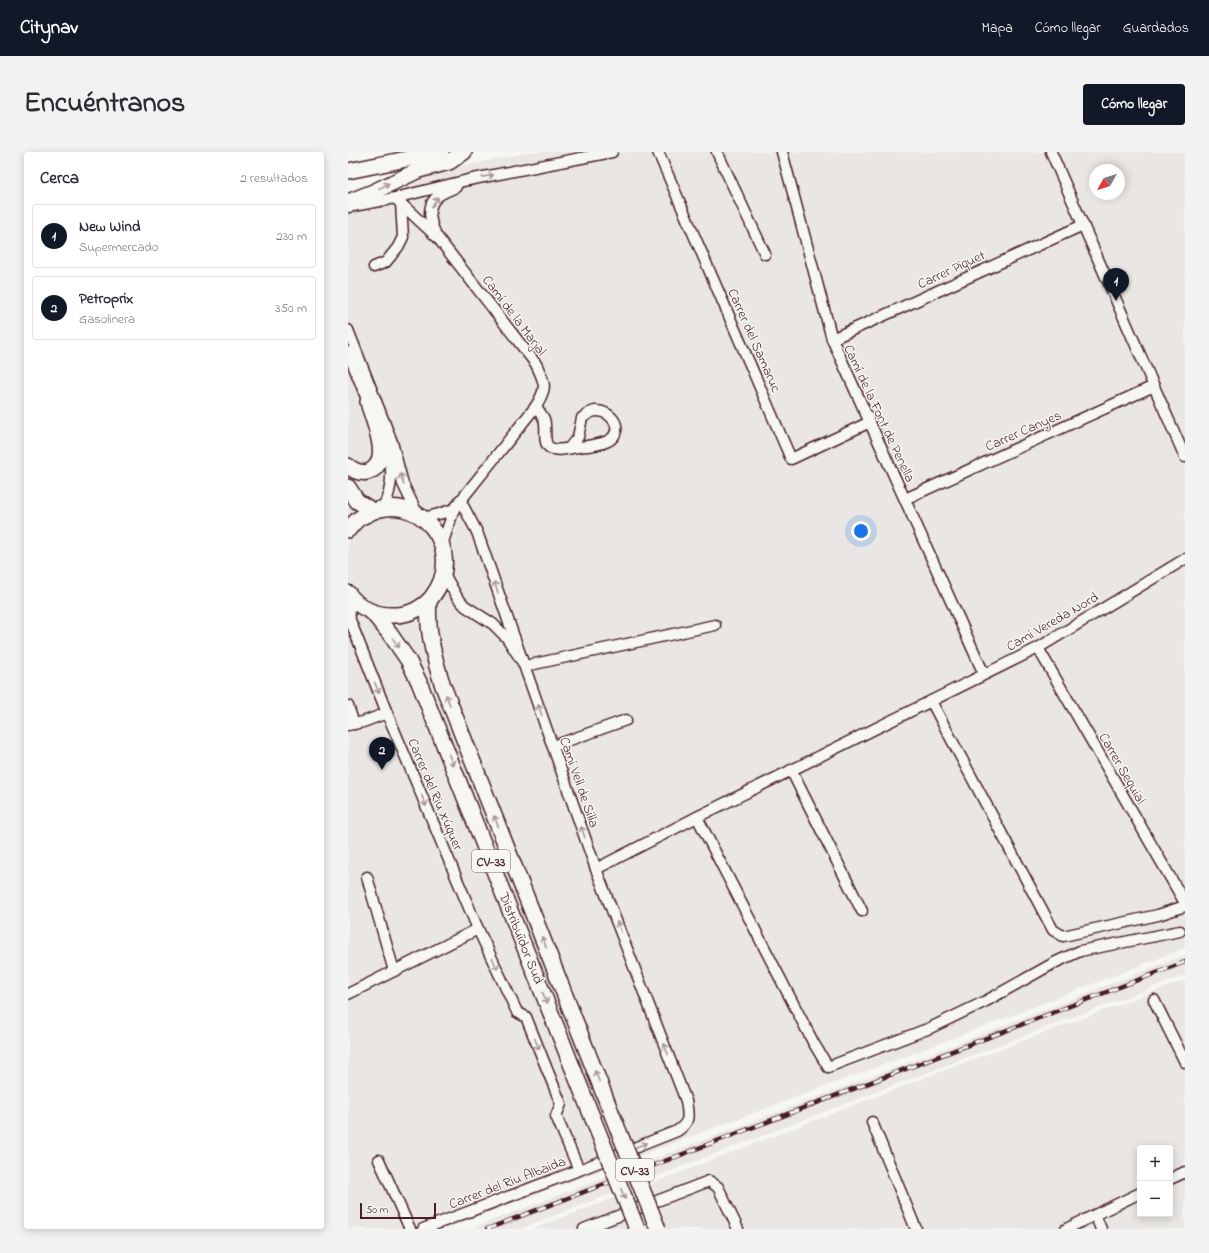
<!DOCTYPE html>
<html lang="es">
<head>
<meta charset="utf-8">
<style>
  body { margin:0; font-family:"Indie Flower",sans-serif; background:#f2f2f3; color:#2b2b33 }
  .controls { position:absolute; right:12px; bottom:12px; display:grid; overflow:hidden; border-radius:4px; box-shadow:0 2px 10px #0003 }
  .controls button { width:36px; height:36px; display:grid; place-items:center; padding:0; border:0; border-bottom:1px solid #e1e1e2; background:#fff; color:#2b2b33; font:20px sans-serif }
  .compass { position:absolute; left:741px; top:12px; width:36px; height:36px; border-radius:50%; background:#fff; box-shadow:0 2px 10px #0003; rotate:231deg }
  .scale { position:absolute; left:12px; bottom:10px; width:76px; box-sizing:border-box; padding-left:4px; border:2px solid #4a1f2b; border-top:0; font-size:11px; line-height:14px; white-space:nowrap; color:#4a1f2b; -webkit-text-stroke:3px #f6f6f2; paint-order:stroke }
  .you { position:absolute; left:513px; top:379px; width:14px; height:14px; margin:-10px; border:3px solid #fff; border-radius:50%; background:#1a73e8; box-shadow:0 0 0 6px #1a73e833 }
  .badge { display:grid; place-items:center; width:26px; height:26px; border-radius:50%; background:#111827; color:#fff; font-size:13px; font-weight:700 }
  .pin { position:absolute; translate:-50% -33px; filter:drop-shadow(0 1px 2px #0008) }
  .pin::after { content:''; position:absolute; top:21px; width:14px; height:12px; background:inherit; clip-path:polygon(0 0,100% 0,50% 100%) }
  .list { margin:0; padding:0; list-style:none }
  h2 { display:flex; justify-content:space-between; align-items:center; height:52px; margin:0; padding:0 16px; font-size:17px }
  h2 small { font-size:13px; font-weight:400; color:#7c7c81 }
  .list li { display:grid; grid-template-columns:26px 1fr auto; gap:12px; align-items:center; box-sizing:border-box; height:64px; margin:0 8px 8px; padding:0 8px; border:1px solid #e1e1e2; border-radius:4px }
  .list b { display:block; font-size:15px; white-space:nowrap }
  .list p { margin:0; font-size:13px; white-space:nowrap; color:#7c7c81 }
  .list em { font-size:13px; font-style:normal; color:#7c7c81 }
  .map { position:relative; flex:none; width:837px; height:1077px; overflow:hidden; border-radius:4px }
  header { display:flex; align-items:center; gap:24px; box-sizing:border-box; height:56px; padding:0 20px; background:#111827; color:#fff }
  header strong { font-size:19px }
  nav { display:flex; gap:22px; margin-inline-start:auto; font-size:14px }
  .intro { display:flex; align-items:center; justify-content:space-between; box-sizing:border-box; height:96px; padding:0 24px }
  h1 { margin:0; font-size:28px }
  .button { padding:10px 18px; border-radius:4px; background:#111827; color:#fff; font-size:14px; font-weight:700 }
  main { display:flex; gap:24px; padding:0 24px }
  aside { flex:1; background:#fff; border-radius:4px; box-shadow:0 2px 10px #0003 }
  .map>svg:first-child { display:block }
  .built { fill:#e9e6e3; fill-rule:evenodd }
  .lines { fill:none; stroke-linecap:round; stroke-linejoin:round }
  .minor-casing { stroke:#4a1f2b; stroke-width:13 }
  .highway-casing { stroke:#4a1f2b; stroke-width:18 }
  .minor { stroke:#f6f6f2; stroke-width:10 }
  .highway { stroke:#f6f6f2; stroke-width:15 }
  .rail-casing { stroke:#4a1f2b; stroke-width:4.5 }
  .rail { stroke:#f6f6f2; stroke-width:3; stroke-dasharray:9; stroke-linecap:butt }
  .highway-bridge-casing { stroke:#4a1f2b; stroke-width:18; stroke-linecap:butt }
  .highway-bridge { stroke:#f6f6f2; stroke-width:15 }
  .oneway { stroke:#a99598 }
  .labels { text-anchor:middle; stroke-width:3; stroke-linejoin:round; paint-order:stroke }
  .shield { fill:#f6f6f2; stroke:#7e6067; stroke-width:1 }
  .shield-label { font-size:13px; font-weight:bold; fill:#4a1f2b }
  .street-label { font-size:14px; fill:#4a1f2b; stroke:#f6f6f2 }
</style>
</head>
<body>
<header>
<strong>Citynav</strong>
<nav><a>Mapa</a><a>Cómo llegar</a><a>Guardados</a></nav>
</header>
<div class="intro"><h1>Encuéntranos</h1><a class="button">Cómo llegar</a></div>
<main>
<aside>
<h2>Cerca<small>2 resultados</small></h2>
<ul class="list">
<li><span class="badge">1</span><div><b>New Wind</b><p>Supermercado</p></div><em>230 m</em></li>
<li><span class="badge">2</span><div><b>Petroprix</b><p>Gasolinera</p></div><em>350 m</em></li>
</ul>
</aside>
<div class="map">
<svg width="837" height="1077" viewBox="0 0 837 1077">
  <rect width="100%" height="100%" fill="#f6f6f2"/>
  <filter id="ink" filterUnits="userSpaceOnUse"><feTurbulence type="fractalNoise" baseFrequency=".025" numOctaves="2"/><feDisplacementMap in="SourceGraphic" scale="8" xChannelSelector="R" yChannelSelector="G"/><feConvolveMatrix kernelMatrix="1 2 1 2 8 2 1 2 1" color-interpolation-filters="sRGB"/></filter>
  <g filter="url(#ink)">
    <g class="built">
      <path d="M 183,0 L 837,0 L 837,796 L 598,889 L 96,1077 L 0,1077 L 0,38 ZM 747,18 L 771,18 L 771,42 L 747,42 Z"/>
      <polygon points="837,803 837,823 554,930 171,1077 122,1077 593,898"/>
      <path d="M 837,828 L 837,1077 L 185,1077 L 602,916 ZM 792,996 L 822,996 L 822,1062 L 792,1062 Z"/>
    </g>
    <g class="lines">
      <g class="minor-casing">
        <g id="minor">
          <polyline points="310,0 443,307 522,270"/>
          <polyline points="369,0 417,102"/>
          <polyline points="434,0 484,187 636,522"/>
          <polyline points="703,0 837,305"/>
          <path d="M 47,46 L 90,86 L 188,212 C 197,232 200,234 188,254 L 106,357"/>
          <polyline points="0,55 47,46 120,28 264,0"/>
          <path d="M 87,81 C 82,69 78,53 90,44 C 95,40 102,38 108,35"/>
          <polyline points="26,115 38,110 50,95 55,85 53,51"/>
          <polyline points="0,178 44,290 55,332 70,363"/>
          <polyline points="484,187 735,73"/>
          <polyline points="0,200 20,250 23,256"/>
          <path d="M 188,254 C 190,258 194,263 196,267 C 199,274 195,289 200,294 C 205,300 217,297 224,296 C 234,294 254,294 263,287 C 276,276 263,258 247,259 C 242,260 238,263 234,266 L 230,285 L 221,296"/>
          <polyline points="557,347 806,234"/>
          <path d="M 34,357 C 45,338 45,315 39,294"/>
          <polyline points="74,366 91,362 106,357 94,393"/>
          <polyline points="96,422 109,445 117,454 145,472 159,486 177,514 367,473"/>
          <polyline points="4,447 1,454 2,468 39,561 130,777 169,860 178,865 213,952 208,964 231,1018"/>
          <polyline points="690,496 837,751"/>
          <polyline points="583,549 705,778 715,784 810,763 837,754"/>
          <polyline points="0,554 6,572"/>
          <polyline points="0,573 15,570 39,561"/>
          <polyline points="205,594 278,568"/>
          <polyline points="443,618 514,759"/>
          <polyline points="349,665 465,890 480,915 582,876 638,849 706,811 732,799 832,779"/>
          <polyline points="248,717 349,665 690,496 837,407"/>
          <polyline points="19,725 46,819"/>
          <polyline points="0,842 130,777"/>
          <polyline points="806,848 837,910"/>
          <polyline points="524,970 568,1077"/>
          <polyline points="31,1008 62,1077"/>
          <polyline points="822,1027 837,1020"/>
          <polyline points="747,1063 753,1077"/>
          <path d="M 75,1077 L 231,1018 L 329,979 C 343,970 340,963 338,949 L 248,717 L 129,380 L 112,348"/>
          <polyline points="236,1077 361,1029 370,1035 390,1077"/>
          <polyline points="718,1077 792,1041"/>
        </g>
      </g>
      <g class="highway-casing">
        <g id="highway">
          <polyline points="0,19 93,0"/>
          <polyline points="0,50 25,40 71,18 101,10 116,0"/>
          <path d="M 0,314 C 6,319 12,322 20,320 C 46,311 24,267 20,250"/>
          <polyline points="0,335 9,349 25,359"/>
          <path d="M 0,378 C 3,375 5,372 8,369 C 11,366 15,364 18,363 C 69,334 121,397 84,445 C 75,456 61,463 47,463 C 29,464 11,457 0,441"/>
          <path d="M 81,449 C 78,477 86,507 95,534 L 263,960"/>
          <polyline points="24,460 42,482 60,508 71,530 245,967"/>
        </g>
      </g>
      <use href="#minor" class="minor"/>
      <use href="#highway" class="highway"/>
      <g class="rail-casing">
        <polyline id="rail" points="139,1077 837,810"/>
      </g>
      <use href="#rail" class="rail"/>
      <g class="highway-bridge-casing">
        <g id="highway-bridge">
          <polyline points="263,960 310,1077"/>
          <polyline points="245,967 289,1077"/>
        </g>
      </g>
      <use href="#highway-bridge" class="highway-bridge"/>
    </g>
    <defs><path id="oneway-shaft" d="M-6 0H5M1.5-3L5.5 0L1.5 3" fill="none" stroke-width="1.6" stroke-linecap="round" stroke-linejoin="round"/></defs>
    <g class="oneway">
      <use href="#oneway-shaft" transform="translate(140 24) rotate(-11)"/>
      <use href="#oneway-shaft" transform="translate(36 34) rotate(-26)"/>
      <use href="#oneway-shaft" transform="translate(87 50) rotate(-58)"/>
      <use href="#oneway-shaft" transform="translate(54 327) rotate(-106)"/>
      <use href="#oneway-shaft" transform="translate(148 435) rotate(-110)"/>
      <use href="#oneway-shaft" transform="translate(48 491) rotate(55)"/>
      <use href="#oneway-shaft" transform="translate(29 536) rotate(68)"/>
      <use href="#oneway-shaft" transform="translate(100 548) rotate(-110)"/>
      <use href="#oneway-shaft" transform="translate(192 558) rotate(-109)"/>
      <use href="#oneway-shaft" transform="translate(103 608) rotate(68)"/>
      <use href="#oneway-shaft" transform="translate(76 649) rotate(67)"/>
      <use href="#oneway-shaft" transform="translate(148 669) rotate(-112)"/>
      <use href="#oneway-shaft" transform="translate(235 680) rotate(-109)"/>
      <use href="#oneway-shaft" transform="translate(271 775) rotate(-111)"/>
      <use href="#oneway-shaft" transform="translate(196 790) rotate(-112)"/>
      <use href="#oneway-shaft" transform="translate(147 812) rotate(65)"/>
      <use href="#oneway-shaft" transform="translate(197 846) rotate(68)"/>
      <use href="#oneway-shaft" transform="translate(189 892) rotate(68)"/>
      <use href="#oneway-shaft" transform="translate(318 897) rotate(-111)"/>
      <use href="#oneway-shaft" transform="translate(249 924) rotate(-112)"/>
      <use href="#oneway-shaft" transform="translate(293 993) rotate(-21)"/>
      <use href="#oneway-shaft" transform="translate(275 1042) rotate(68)"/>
    </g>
  </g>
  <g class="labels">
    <g class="shield">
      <rect x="124" y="698" width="38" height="22" rx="3"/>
      <rect x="268" y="1007" width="38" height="22" rx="3"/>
    </g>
    <g class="shield-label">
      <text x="143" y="714">CV-33</text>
      <text x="287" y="1023">CV-33</text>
    </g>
    <g class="street-label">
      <text transform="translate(603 117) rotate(-25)" y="5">Carrer Piquet</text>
      <text transform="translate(167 163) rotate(53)" y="5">Camí de la Marjal</text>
      <text transform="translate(407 188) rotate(66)" y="5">Carrer del Samaruc</text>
      <text transform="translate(532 261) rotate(65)" y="5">Camí de la Font de Penella</text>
      <text transform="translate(675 278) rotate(-24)" y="5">Carrer Canyes</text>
      <text transform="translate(704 469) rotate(-30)" y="5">Camí Vereda Nord</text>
      <text transform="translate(775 616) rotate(60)" y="5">Carrer Sequial</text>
      <text transform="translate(232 630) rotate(71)" y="5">Camí Vell de Silla</text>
      <text transform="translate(88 642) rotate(67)" y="5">Carrer del Riu Xúquer</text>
      <text transform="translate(174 786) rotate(68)" y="5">Distribuïdor Sud</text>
      <text transform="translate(159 1030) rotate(-21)" y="5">Carrer del Riu Albaida</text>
    </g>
  </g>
</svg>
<div class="controls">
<button>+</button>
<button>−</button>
</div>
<svg class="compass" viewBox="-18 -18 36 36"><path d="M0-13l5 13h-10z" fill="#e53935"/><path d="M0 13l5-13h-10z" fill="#7c7c81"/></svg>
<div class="scale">50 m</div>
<div class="you"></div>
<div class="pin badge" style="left:768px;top:149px">1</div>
<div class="pin badge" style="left:34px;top:618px">2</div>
</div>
</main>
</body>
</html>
